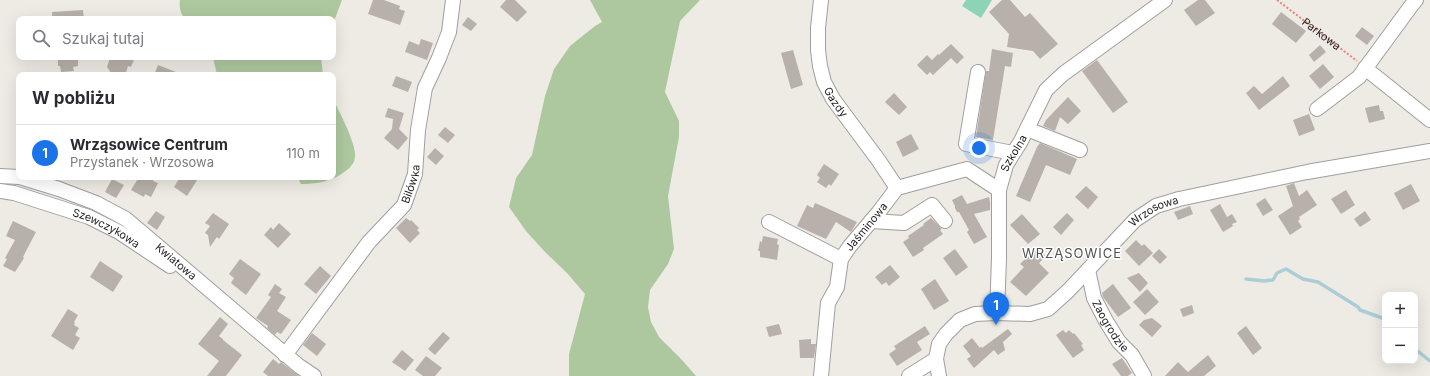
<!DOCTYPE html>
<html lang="pl">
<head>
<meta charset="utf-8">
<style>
  body { margin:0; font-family:Inter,sans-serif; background:#f7f7f7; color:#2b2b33 }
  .controls { position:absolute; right:12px; bottom:12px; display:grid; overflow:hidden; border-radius:8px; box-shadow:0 4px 16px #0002 }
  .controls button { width:36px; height:36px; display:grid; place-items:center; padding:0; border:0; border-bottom:1px solid #e1e1e2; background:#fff; color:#2b2b33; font:20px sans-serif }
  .you { position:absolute; left:979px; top:148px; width:14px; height:14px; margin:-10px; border:3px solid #fff; border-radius:50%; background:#1a73e8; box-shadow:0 0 0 6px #1a73e833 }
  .badge { display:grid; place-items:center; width:26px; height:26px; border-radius:50%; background:#1a73e8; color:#fff; font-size:13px; font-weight:700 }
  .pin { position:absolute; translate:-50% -33px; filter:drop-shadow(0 1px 2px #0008) }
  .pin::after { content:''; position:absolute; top:21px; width:14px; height:12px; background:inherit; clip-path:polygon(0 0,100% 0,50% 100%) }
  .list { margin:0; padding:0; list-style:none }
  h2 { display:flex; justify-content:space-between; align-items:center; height:52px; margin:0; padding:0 16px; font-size:17px }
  h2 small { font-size:13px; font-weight:400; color:#7c7c81 }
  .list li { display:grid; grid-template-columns:26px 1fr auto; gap:12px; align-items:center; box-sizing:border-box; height:56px; padding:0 16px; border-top:1px solid #e1e1e2 }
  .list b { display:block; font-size:15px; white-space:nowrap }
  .list p { margin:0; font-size:13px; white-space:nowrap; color:#7c7c81 }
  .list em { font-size:13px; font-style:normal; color:#7c7c81 }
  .icon { flex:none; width:22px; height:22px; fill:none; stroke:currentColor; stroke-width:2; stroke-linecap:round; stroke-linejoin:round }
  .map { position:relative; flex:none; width:1430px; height:376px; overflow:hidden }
  .search { position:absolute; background:#fff; box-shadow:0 4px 16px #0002; left:16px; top:16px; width:320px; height:44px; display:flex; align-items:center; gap:10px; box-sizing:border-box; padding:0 14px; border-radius:8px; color:#7c7c81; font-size:15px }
  .panel { position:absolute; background:#fff; box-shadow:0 4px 16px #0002; left:16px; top:72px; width:320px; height:108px; border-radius:8px }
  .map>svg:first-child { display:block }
  .forest { fill:#adc89f }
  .pitch { fill:#8dd3b5 }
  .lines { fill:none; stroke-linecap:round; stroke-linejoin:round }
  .stream { stroke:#abced6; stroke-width:3.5 }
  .building { fill:#b7b0ab }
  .minor-casing { stroke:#9f9f9f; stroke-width:16 }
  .path { stroke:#e9827b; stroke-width:2; stroke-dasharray:2 2; stroke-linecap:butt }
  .minor { stroke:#fff; stroke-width:14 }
  .labels { text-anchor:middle; stroke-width:3; stroke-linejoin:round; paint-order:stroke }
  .street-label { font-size:11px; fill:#1e1e1e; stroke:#fff }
  .quarter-label { font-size:13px; letter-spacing:1px; fill:#515151; stroke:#fff }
</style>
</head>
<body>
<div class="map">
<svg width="1430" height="376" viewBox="0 0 1430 376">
  <rect width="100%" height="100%" fill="#eeebe5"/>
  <g class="forest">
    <path d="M 180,0 L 342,0 L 333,24 L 333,19 L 185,19 C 180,13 179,7 180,0 Z"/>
    <polygon points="590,0 700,0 680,21 665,92 679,121 679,137 668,196 674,249 668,264 650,290 648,307 651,322 659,337 682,360 696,376 569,376 569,354 585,294 567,273 545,252 526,231 509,207 516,178 532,155 545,96 554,69 570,46 595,26 602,22"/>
    <polygon points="213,57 321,57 323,75 217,75"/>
    <path d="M 333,99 C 339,111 357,145 355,157 C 354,166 347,170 340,175 C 328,182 315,184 301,184 L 297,177 L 333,177 Z"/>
  </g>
  <polygon class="pitch" points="966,0 992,0 981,18 962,6"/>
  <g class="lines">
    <g class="stream">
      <polyline points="1246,279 1264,281 1273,280 1277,273 1286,269 1303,279 1318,282 1358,307 1360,310 1385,319"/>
      <polyline points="1415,349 1430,361"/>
    </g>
  </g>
  <g class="building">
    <polygon points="373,0 384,0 400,6 399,9 405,11 400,25 368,14"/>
    <polygon points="506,0 515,0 527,12 517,22 500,7"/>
    <polygon points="1002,0 1010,0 1025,17 1030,13 1058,44 1040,59 1033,51 1007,47 1009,34 989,12"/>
    <polygon points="1198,0 1205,0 1215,13 1196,26 1184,10"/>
    <polygon points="83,10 84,19 52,19 52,12"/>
    <polygon points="1281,12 1306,31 1296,43 1272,24"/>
    <polygon points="468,17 477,24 471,31 462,25"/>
    <polygon points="1362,27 1374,36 1367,45 1355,36"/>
    <polygon points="421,39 433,43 427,60 405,52 409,41 419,45"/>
    <polygon points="951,44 964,57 957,64 951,58 933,75 930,72 927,75 917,65 927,55 932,60 938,54 939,55"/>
    <polygon points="1320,45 1326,52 1314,62 1309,55"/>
    <polygon points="992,49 1013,53 1011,67 1005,66 993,140 976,137 986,71 989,71"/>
    <polygon points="793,50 803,85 791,89 781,53"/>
    <polygon points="58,57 78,57 78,66 73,67 74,71 61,72 60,66 58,66"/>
    <polygon points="108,57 135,57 131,67 128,66 126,73 122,72 121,75 108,75 110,71 107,67 110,58"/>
    <polygon points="1097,60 1128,102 1113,113 1082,71"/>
    <polygon points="1323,64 1334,77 1320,89 1309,76"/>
    <polygon points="158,65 181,74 181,75 154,75"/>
    <polygon points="396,76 412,82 408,92 392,86"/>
    <polygon points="1283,76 1290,86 1259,110 1246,93 1254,86 1262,94"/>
    <polygon points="894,93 907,107 899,115 885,102"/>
    <polygon points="1068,97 1081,111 1068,124 1060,117 1055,131 1043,126 1046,120"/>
    <polygon points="1379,105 1380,111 1383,111 1385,119 1369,123 1365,108"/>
    <polygon points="388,108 404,113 399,129 408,138 398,150 384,138 392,129 393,119 385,117"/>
    <polygon points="1309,114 1315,130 1299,136 1293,120"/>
    <polygon points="445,127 455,135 448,143 438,135"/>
    <polygon points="911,134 919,149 903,157 896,142"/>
    <polygon points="1040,143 1077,159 1070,175 1046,165 1030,202 1016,196 1037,147"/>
    <polygon points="435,148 444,156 436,165 427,157"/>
    <polygon points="824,164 839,174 831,186 829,184 826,188 817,182 820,178 817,175"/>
    <polygon points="139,177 155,177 153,181 158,183 151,197 145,194 144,197 131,190"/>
    <polygon points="180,177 199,177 187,196 174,187"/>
    <polygon points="112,179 124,185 116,198 105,192"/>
    <polygon points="1294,183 1299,196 1307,190 1317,205 1299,217 1300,219 1298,221 1302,227 1290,235 1278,216 1293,206 1286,186"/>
    <polygon points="1411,184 1420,201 1403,210 1394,193"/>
    <polygon points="1086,186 1098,197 1088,209 1075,197"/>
    <polygon points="1346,190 1355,205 1341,214 1331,199"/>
    <polygon points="962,195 967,204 989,197 990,202 990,210 974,214 987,237 974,244 967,232 969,230 959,212 957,212 955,208 955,206 952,200"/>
    <polygon points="1265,198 1273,210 1263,216 1256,204"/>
    <polygon points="815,203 822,206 857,222 851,232 836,222 826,239 797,226 807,205 813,208"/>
    <polygon points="1220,204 1227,217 1232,214 1237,222 1232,224 1233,226 1223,232 1210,210"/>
    <polygon points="1190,206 1193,214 1178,220 1174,212"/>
    <polygon points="156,211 165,217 157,230 147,223"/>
    <polygon points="1365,211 1371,220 1360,227 1354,219"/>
    <polygon points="213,213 229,224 219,239 217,237 210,247 208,235 205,233 210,226 205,223"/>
    <polygon points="1067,213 1074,220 1061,235 1053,227"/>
    <polygon points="1022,214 1040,234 1028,244 1010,225"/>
    <polygon points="406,218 410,221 411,220 419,228 417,230 420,233 410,243 396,228"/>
    <polygon points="931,218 942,229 940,230 943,234 923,248 924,250 913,257 903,242 909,238 908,236 924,225 923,224"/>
    <polygon points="13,221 36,232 23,257 24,258 15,272 3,266 7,259 5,258 15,240 6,236"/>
    <polygon points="279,223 291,234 278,248 264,235 271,227 273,230"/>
    <polygon points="763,236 778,239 777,244 779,245 777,260 760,257 760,251 758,251 760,241 762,242"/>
    <polygon points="1136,240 1142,246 1144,244 1153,253 1139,266 1125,251"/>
    <polygon points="1037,247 1046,256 1039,263 1049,273 1026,296 1010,282 1024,267 1020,264"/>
    <polygon points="955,249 968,267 956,276 943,258"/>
    <polygon points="1159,249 1167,257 1160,264 1152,256"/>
    <polygon points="240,259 261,274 246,295 231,283 234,278 229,274"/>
    <polygon points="100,261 123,276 113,292 90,277"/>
    <polygon points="890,265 900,277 889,286 886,282 882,285 875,277"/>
    <polygon points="320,266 331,276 316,294 304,284"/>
    <polygon points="1139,273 1148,283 1140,292 1127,278"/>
    <polygon points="935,279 949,301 934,310 921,289"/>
    <polygon points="275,284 282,289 279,293 286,297 277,311 291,320 281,334 277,332 275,335 267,328 268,326 256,318 271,297 268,295"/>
    <polygon points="1113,284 1131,308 1118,317 1103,297 1102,293"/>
    <polygon points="1147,289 1159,302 1145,315 1133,302"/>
    <polygon points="1192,305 1194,313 1183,317 1180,309"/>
    <polygon points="68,309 78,315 74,322 75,323 74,325 79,328 75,335 80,338 73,350 51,336"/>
    <polygon points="220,317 228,324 219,336 223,339 223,340 242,355 226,376 207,376 219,361 198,344"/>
    <polygon points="1152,318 1162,326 1152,337 1139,325 1144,320"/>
    <polygon points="779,324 782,334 769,337 766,327"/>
    <polygon points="925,326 930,334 917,342 922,350 897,366 889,354 896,349 894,346"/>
    <polygon points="1246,326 1262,348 1253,355 1237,333"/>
    <polygon points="1008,329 1012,334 1003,342 1005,350 998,355 994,350 974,368 967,359 971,356 963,346 972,338 980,348 981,346 982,348"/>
    <polygon points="1063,330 1066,333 1069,330 1073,334 1074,333 1083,344 1081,345 1084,350 1073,358 1056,335"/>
    <polygon points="443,332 450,338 435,355 428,349"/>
    <polygon points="312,333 326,344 317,356 303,345"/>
    <polygon points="811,339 811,344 816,344 814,358 800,358 799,340"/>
    <polygon points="402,350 414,360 405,371 392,362"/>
    <polygon points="1208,355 1216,366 1204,376 1165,376 1178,362 1188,372"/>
    <polygon points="426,356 442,368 435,376 423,376 415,370"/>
    <polygon points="1122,358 1132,373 1128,376 1121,376 1112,364"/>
    <polygon points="273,359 279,364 281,362 282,363 299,376 268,376 263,372"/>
  </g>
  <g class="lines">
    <g class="minor-casing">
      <g id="minor">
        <path id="s2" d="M 821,0 L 818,28 L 818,50 L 820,66 L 824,82 L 833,99 L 879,161 L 897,188"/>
        <polyline points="1365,68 1430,120"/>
        <polyline points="978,72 966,144 1013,153"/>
        <polyline points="1317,109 1359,77 1411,6 1416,0"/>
        <polyline points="1027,129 1080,150"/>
        <polyline points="0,176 19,177"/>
        <path id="s3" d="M 20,177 L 59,189 L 96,203 L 126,219 L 299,366 L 314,376"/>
        <path id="s4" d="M 0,191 L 14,193 L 89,217 L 119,232 L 170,266"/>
        <polyline points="871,221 904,223 932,205 945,221"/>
        <polyline points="769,222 841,259"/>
        <path id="s5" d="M 1088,270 L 1094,298 L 1106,321 L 1119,342 L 1132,355 L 1144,376"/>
        <path id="s6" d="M 997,313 L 999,258 L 999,190 L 1006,165 L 1021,141 L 1046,90 L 1063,74 L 1165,0"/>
        <path id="s7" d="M 285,355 L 369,242 L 404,205 L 415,174 L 418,130 L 425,88 L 439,58 L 449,32 L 453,0"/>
        <path id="s8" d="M 821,376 L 828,303 L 837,287 L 841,259 L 850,246 L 878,213 L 897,188 L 967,169 L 999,190"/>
        <polyline points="909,376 936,359"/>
        <path id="s9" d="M 939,376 L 936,359 L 939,344 L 946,334 L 960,320 L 975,314 L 997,313 L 1030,314 L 1048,309 L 1068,291 L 1135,220 L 1156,206 L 1179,199 L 1307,172 L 1430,151"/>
      </g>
    </g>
    <path class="path" id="s1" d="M 1277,0 L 1357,61"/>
    <use href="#minor" class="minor"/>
  </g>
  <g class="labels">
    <g class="street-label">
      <text dy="4" stroke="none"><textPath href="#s1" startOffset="56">Parkowa</textPath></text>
      <text dy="4" stroke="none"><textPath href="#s2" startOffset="106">Gazdy</textPath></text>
      <text dy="4" stroke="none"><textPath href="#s6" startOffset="163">Szkolna</textPath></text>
      <text dy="4" stroke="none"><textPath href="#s7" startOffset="214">Bilówka</textPath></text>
      <text dy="4" stroke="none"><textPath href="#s9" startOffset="300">Wrzosowa</textPath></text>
      <text dy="4" stroke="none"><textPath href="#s8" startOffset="161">Jaśminowa</textPath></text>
      <text dy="4" stroke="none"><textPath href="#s4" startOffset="113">Szewczykowa</textPath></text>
      <text dy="4" stroke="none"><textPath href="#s3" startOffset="180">Kwiatowa</textPath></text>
      <text dy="4" stroke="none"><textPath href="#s5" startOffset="61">Zaogrodzie</textPath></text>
    </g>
    <g class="quarter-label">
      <text x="1072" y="258">WRZĄSOWICE</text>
    </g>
  </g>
</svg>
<div class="controls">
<button>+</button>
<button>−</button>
</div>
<div class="you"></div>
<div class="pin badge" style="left:996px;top:325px">1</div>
<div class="search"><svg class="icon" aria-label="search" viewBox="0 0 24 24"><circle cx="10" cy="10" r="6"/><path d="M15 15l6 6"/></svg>Szukaj tutaj</div>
<section class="panel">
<h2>W pobliżu<small></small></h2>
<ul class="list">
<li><span class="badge">1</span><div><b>Wrząsowice Centrum</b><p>Przystanek · Wrzosowa</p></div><em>110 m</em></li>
</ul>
</section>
</div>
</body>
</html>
